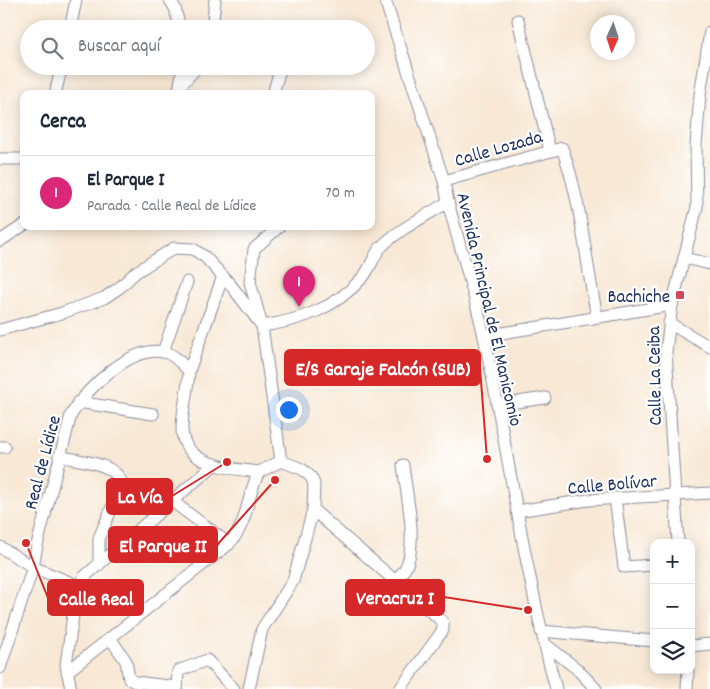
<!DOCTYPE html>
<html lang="es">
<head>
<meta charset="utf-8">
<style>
  body { margin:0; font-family:Dekko,sans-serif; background:#f2f2f3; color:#1f2937 }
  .controls { position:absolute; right:15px; bottom:15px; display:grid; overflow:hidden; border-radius:10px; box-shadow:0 2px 12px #0003 }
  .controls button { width:45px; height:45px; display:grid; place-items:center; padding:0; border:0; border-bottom:1px solid #e0e1e3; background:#fff; color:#1f2937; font:25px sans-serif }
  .compass { position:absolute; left:590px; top:15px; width:45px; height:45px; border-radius:50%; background:#fff; box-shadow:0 2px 12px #0003; rotate:183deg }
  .you { position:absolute; left:288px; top:409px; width:18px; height:18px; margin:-12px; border:4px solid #fff; border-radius:50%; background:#1a73e8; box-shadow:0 0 0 8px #1a73e833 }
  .badge { display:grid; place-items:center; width:32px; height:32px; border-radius:50%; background:#db2777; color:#fff; font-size:16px; font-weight:700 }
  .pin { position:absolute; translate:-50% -41px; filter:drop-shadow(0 1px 2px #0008) }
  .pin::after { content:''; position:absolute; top:26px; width:18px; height:15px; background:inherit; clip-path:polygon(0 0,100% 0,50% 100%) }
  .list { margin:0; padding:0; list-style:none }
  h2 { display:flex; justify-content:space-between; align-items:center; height:65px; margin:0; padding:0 20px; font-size:21px }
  h2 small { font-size:16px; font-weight:400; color:#747a83 }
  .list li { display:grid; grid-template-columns:32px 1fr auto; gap:15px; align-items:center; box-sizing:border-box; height:75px; padding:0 20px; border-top:1px solid #e0e1e3 }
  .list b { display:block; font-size:19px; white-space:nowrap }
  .list p { margin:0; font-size:16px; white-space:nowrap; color:#747a83 }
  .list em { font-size:16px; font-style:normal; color:#747a83 }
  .icon { flex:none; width:28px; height:28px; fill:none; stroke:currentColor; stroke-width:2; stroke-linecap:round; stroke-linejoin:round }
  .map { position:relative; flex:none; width:710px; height:689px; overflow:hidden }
  .search { position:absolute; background:#fff; box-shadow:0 2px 12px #0003; left:20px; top:20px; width:355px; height:55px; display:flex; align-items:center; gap:12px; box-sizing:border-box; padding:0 18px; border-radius:28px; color:#747a83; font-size:19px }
  .panel { position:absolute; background:#fff; box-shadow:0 2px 12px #0003; left:20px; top:90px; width:355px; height:140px; border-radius:10px }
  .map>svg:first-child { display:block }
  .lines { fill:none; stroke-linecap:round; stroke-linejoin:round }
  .street-casing { stroke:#8a8c9a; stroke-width:13 }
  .street { stroke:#fff; stroke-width:11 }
  .poi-dot { fill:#d1495b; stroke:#fff; stroke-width:2 }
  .labels { text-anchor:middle; stroke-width:4.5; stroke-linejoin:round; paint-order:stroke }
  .street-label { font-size:19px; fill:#1b2f5e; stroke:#fff }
  .poi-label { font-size:19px; fill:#1b2f5e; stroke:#fff; text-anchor:end }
  .leader { fill:none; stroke:#d62828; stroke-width:2 }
  .callout-dot { fill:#d62828; stroke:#fff; stroke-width:2 }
  .callout { fill:#d62828; stroke:#d62828; stroke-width:2 }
  .callout-label { font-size:20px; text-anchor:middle; font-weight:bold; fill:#fff }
</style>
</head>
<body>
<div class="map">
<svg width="710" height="689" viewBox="0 0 710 689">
  <rect width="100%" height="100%" fill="#fff"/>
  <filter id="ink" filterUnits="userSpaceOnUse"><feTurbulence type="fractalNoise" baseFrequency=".02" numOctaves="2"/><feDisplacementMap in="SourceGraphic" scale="10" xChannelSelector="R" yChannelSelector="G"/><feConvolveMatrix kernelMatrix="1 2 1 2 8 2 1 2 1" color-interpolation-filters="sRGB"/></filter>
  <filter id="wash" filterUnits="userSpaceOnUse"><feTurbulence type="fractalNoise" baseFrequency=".0096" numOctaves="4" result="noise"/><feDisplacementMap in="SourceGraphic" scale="20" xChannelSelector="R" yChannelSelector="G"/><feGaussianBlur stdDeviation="1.12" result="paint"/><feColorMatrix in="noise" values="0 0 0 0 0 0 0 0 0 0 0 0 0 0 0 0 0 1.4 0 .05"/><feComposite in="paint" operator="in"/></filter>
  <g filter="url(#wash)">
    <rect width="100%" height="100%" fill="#f8e8d5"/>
  </g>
  <g filter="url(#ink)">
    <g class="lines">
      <g class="street-casing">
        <g id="street">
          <polyline points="170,0 175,8 180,29"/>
          <path d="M 385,0 L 444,181 L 448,202 C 460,248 475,294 485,341 C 509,457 525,574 556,689"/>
          <polyline points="518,20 550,151"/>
          <polyline points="70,29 76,0"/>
          <polyline points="212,29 215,0"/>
          <polyline points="180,86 183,66"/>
          <polyline points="55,94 62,66"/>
          <polyline points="177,94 180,86 198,66"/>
          <polyline points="273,94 281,66"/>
          <polyline points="0,159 24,159"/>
          <path d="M 444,181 L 562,148 C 582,202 585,260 597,316"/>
          <polyline points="280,226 254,249 250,282 262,326 281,461"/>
          <polyline points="0,241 24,225"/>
          <polyline points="684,258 710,264"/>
          <polyline points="669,323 710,347"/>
          <path d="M 262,326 C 302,320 336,308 363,277 C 371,268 373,256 381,247 C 399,229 426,216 448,202"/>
          <polyline points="0,330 62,313 104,298 119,288 136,272 174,248 193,249 205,257 230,284 262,326"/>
          <polyline points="484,336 672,305"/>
          <polyline points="163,352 187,282"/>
          <polyline points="189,371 223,276"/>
          <polyline points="78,402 153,414"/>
          <polyline points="497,405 545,398"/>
          <polyline points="0,447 5,447"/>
          <path d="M 59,456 C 79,461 116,462 122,484 L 99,538 L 99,565"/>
          <polyline points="259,472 281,461"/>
          <polyline points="615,498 624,567 654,565"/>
          <polyline points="172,501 229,544"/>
          <polyline points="313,510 443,622 443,630 400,689"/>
          <polyline points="517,511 588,500 710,493"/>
          <polyline points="678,543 666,351 672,305 697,207 696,146 700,95 710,32"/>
          <polyline points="0,547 33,567 79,586"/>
          <path d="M 396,580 C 399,576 403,572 406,567 C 418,541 406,493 403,465"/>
          <polyline points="541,631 654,641"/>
          <polyline points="110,638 126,661 129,679 135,682 177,687"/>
          <polyline points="544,643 577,669 596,689"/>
          <polyline points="691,646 710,644"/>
          <path d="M 0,668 L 33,567 L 37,545 L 71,415 C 87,388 131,345 164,352 C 174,354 182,364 189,371 C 188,390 182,410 182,429 C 182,466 233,469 259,472"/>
          <path d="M 67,672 L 229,544 C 249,522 246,497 259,472"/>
          <polyline points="71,689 66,665 76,594 84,577 215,464"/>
          <polyline points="177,689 178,671 207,660 234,689"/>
          <polyline points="249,689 262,629 293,581 313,510 314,484 311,477 302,469 281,461"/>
          <polyline points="687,689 688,670"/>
        </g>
      </g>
      <use href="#street" class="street"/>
    </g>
  </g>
  <rect class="poi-dot" x="675" y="290" width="10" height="10" rx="2.5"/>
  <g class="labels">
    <g class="street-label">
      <text transform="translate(498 147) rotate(-16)" y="7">Calle Lozada</text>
      <text transform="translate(491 309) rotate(77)" y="7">Avenida Principal de El Manicomio</text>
      <text transform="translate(653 376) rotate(-91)" y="7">Calle La Ceiba</text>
      <text transform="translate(41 462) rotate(-75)" y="7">Real de Lídice</text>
      <text transform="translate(612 483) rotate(-5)" y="7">Calle Bolívar</text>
    </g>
    <g class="poi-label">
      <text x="670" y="302">Bachiche</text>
    </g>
  </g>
  <path class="leader" d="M487 459L480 368M227 462L172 496M275 480L217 545M528 610L444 597M26 543L48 598"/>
  <g class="callout-dot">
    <circle cx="487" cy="459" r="5"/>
    <circle cx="227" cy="462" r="5"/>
    <circle cx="275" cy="480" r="5"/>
    <circle cx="528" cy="610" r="5"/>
    <circle cx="26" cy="543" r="5"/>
  </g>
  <g class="callout">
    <rect x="285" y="350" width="195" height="35" rx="5"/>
    <rect x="107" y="479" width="65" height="35" rx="5"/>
    <rect x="109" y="527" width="108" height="35" rx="5"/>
    <rect x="346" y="580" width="98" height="35" rx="5"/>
    <rect x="48" y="580" width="95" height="35" rx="5"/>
  </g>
  <g class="callout-label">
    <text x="383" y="375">E/S Garaje Falcón (SUB)</text>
    <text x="140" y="503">La Vía</text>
    <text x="163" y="552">El Parque II</text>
    <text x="395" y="604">Veracruz I</text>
    <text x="96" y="605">Calle Real</text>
  </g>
</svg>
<div class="controls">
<button>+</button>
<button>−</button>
<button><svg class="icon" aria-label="layers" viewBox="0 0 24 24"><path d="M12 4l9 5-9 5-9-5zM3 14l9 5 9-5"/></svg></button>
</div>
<svg class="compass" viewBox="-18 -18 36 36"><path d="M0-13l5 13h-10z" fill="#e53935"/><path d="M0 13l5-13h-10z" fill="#747a83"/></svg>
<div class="you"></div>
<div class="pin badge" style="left:299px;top:307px">1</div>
<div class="search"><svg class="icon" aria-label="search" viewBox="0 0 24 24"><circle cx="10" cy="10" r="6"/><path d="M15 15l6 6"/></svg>Buscar aquí</div>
<section class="panel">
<h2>Cerca<small></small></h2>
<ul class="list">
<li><span class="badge">1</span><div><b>El Parque I</b><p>Parada · Calle Real de Lídice</p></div><em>70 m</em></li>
</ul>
</section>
</div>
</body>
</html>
